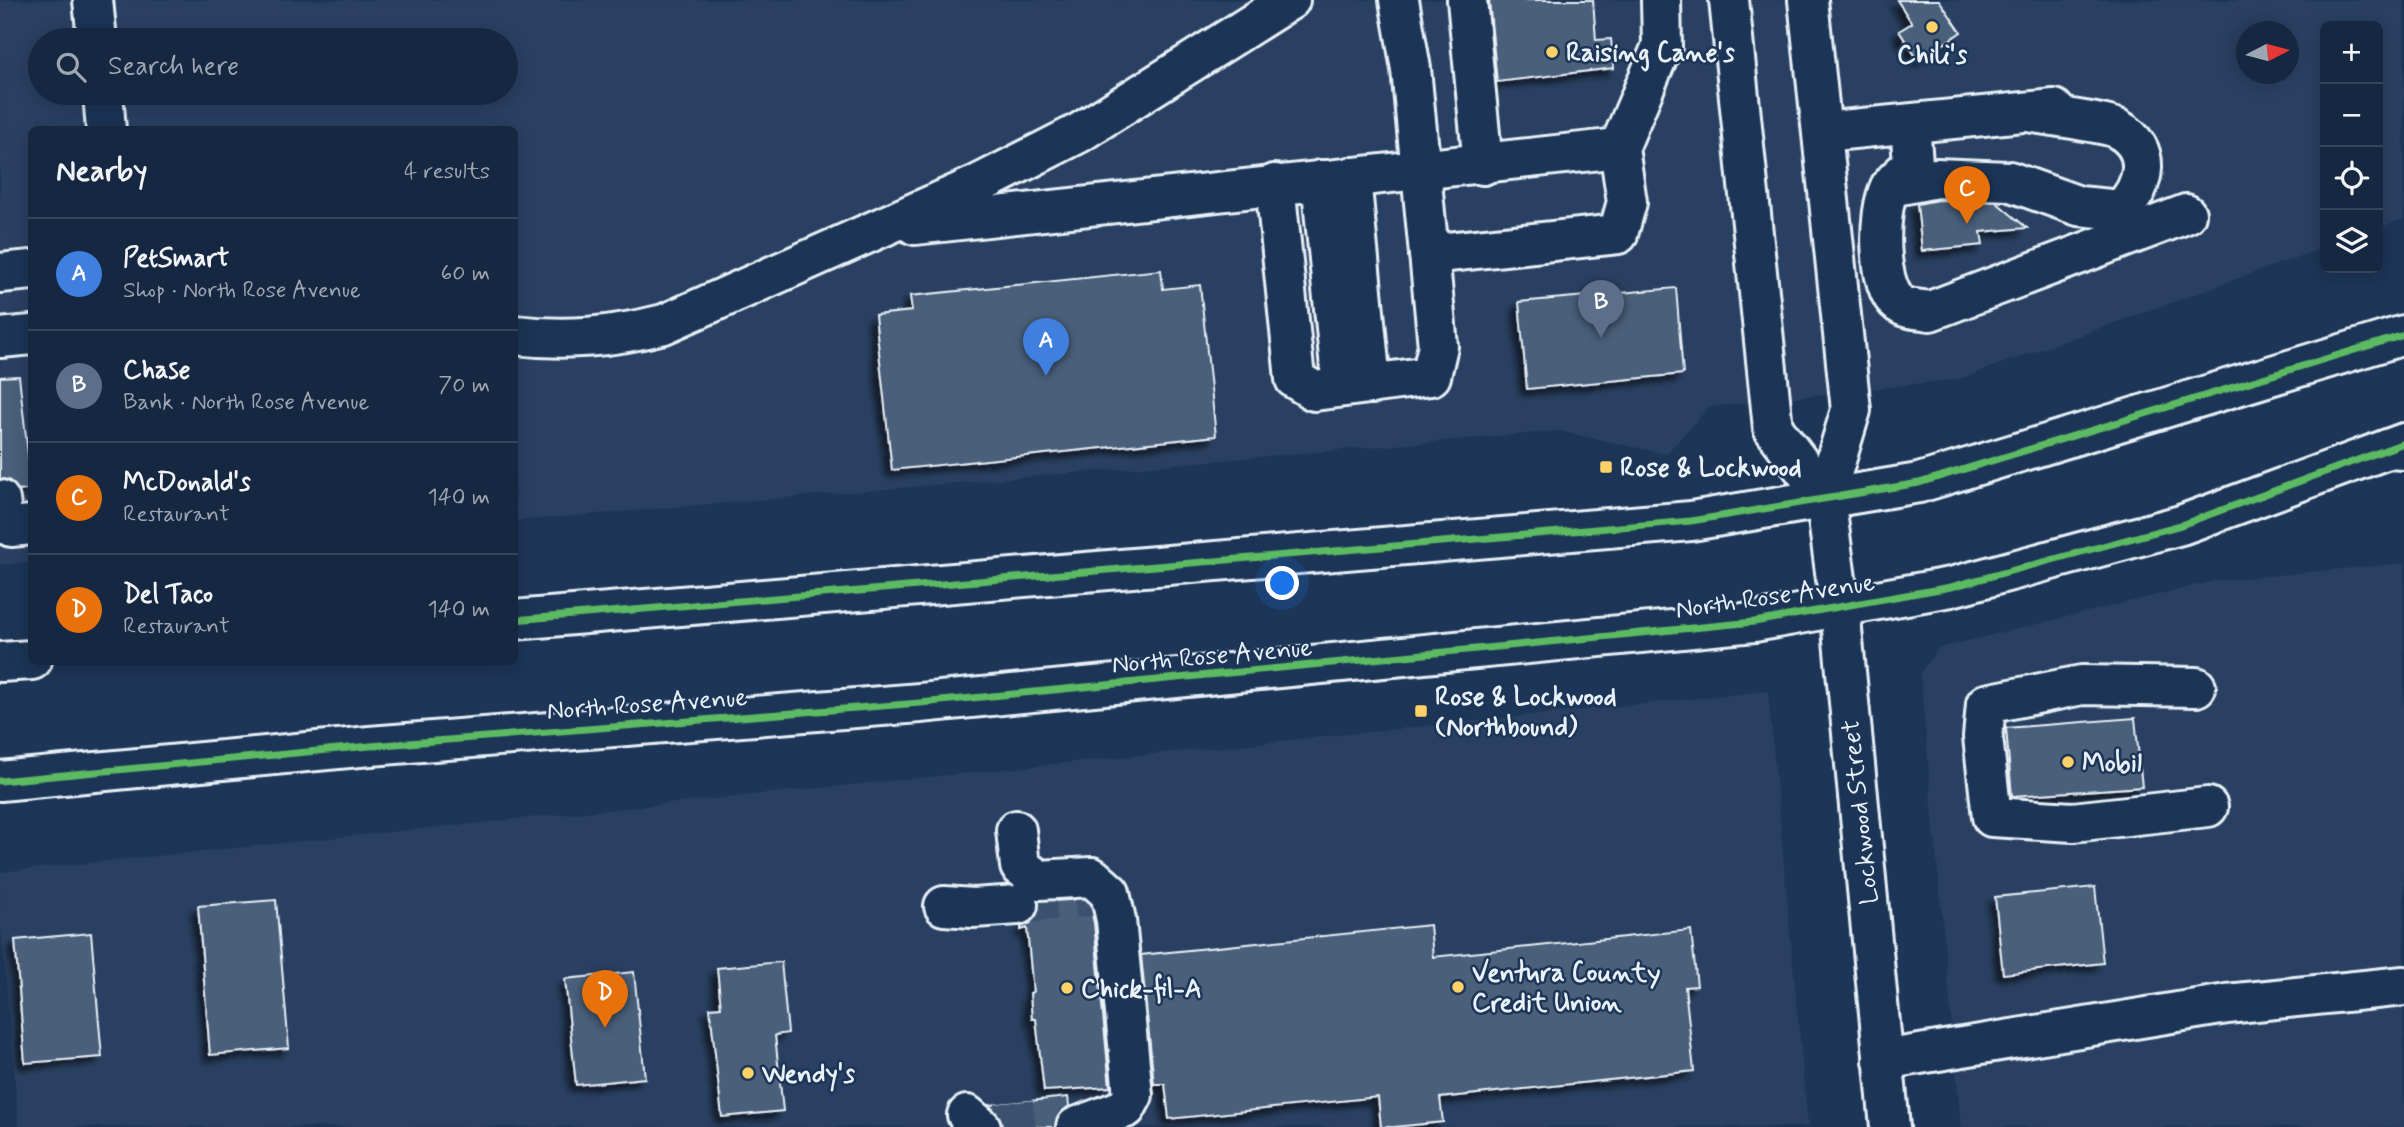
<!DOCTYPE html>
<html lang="en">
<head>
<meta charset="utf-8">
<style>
  body { margin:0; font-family:Mynerve,sans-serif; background:#1f3048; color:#f1f3f6 }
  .controls { position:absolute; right:21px; top:21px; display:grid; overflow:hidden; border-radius:10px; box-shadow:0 4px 18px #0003 }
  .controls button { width:63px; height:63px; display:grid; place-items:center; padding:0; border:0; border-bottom:2px solid #35445a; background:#162841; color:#f1f3f6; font:35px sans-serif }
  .compass { position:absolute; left:2236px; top:21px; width:63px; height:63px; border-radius:50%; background:#162841; box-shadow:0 4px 18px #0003; rotate:84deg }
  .you { position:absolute; left:1283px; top:584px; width:24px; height:24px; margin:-18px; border:5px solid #fff; border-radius:50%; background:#1a73e8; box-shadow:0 0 0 10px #1a73e833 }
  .badge { display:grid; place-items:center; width:46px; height:46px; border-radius:50%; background:#ffd166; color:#fff; font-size:23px; font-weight:700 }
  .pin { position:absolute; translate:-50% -58px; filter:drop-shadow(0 2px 4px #0008) }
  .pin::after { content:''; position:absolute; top:37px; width:24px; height:21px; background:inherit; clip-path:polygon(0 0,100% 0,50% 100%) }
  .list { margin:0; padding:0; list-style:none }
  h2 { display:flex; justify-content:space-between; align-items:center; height:91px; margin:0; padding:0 28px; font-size:30px }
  h2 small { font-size:23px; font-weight:400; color:#9ea6b1 }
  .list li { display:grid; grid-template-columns:46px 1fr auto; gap:21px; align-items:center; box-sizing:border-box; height:112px; padding:0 28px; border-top:2px solid #35445a }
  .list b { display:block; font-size:26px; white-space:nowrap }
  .list p { margin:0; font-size:23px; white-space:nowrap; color:#9ea6b1 }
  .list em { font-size:23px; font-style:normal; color:#9ea6b1 }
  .icon { flex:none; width:38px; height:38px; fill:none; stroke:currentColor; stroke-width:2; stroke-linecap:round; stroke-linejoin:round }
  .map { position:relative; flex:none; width:2404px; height:1127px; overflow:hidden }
  .search { position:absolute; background:#162841; box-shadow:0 4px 18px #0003; left:28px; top:28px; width:490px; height:77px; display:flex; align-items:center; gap:18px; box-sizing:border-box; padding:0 24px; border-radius:38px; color:#9ea6b1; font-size:26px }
  .panel { position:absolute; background:#162841; box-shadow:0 4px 18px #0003; left:28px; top:126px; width:490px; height:539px; border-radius:10px }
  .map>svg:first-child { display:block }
  .built { fill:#2a4162; fill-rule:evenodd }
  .building { fill:#495e7a; stroke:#e8f1f8; stroke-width:2; filter:url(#shadow) }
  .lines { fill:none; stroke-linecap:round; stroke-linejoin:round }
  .minor-tunnel { stroke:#3b516f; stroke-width:38; stroke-dasharray:38 19; stroke-linecap:butt }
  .minor-casing { stroke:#e8f1f8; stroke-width:44 }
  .major-casing { stroke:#e8f1f8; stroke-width:44 }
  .highway-casing { stroke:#e8f1f8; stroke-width:44 }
  .minor { stroke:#1d3557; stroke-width:38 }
  .major { stroke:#1d3557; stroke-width:38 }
  .highway { stroke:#1d3557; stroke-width:38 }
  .cycleway-casing { stroke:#1d3557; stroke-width:11 }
  .cycleway { stroke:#5cba63; stroke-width:7 }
  .poi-dot { fill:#ffd166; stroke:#1d3557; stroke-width:2.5 }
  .labels { text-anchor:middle; stroke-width:5; stroke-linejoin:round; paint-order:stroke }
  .poi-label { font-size:26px; font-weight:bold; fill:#e8f1f8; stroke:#1d3557; text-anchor:start }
  .street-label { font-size:26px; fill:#e8f1f8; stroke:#1d3557 }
</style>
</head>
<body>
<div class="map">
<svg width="2404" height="1127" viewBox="0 0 2404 1127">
  <defs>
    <filter id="shadow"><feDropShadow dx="-6" dy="6" stdDeviation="3.5" flood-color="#0009"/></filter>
  </defs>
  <rect width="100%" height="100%" fill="#1d3557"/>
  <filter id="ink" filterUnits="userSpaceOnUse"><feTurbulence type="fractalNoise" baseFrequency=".0143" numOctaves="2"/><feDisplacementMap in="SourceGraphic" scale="14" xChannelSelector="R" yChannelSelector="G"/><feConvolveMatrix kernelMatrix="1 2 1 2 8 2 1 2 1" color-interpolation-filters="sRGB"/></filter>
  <g filter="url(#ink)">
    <g class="built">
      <path d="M 0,0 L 2404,0 L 2404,219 L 2378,228 L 2378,26 L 2325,26 L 2325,247 L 1959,379 L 1709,407 L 1666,454 L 1559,431 L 515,521 L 514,130 L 32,130 L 31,562 L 0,565 ZM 2246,32 L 2288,32 L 2288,74 L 2246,74 ZM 40,40 L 506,40 L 506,93 L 40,93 Z"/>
      <polygon points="2404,563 2404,1127 1961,1127 1920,673 1939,648 2214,581"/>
      <polygon points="1768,691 1808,1127 19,1127 0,916 0,872"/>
    </g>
    <g class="building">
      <polygon points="1489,0 1593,0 1596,40 1611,39 1614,68 1497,82"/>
      <polygon points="1897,0 1939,0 1961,32 1919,61 1899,31 1912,23"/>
      <polygon points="1938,200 1996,202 2027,228 1981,232 1983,245 1922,251 1917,204"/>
      <polygon points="1161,270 1163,289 1200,285 1216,436 892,470 875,315 912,311 910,296"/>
      <polygon points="1676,288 1683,374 1527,389 1519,302"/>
      <polygon points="19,376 32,489 19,491 9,480 0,479 0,377"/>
      <polygon points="2135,718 2142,787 2012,796 2006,728"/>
      <polygon points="2095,887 2103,963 2003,974 1995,897"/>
      <polygon points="1084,899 1090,905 1094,923 1110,1087 1044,1091 1036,1019 1032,1019 1030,993 1033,992 1027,928 1021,930 1021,927 1031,923 1037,915 1039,902"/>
      <polygon points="276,900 289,1048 210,1055 198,906"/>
      <polygon points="1430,925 1433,957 1691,930 1697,986 1685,987 1694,1071 1440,1098 1443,1122 1394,1127 1381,1127 1378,1097 1169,1119 1165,1084 1154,1084 1141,955"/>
      <polygon points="91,933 102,1057 25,1063 15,940"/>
      <polygon points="781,962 788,1033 775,1035 783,1111 722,1117 710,1008 721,1007 717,968"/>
      <polygon points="634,972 645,1078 576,1085 565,979"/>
      <polygon points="1068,1097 1069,1106 1059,1114 1055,1127 1002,1127 1001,1119 989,1105"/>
    </g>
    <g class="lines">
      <g class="minor-tunnel">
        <polyline points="1018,905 1091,897"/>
        <polyline points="997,1123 1035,1119 1054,1127"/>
      </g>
      <g class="minor-casing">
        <g id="minor">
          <polyline points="93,0 97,40"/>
          <polyline points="1467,0 1483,165"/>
          <polyline points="1729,0 1773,428 1825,497"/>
          <polyline points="1808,0 1851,410 1825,497 1840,609 1890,1127"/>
          <polyline points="103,93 106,130"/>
          <path d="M 1910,124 L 1913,164 C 1906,171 1895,179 1890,187 C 1877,210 1876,294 1903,306 C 1911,310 1922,309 1930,311 L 2186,214"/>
          <polyline points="1823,132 2054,109"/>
          <polyline points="1351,177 1371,384"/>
          <polyline points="1321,180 1342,387"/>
          <polyline points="1275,184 1295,379 1314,391 1431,376 1438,346 1411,69 1399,0"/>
          <path d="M 1890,187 L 1936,178 L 2009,181 L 2079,206 L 2121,210 C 2145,186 2154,149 2118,129 C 2107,123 2045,115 2028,112"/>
          <polyline points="915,225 1619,148"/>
          <polyline points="1429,254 1618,234 1627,202 1619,148 1662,46 1661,0"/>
          <polyline points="0,273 32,270"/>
          <path d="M 514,335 C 567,341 613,337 664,324 L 979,184 L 1079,133 L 1290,0"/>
          <polyline points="0,338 32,335"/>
          <polyline points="0,500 3,522 11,527 32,525"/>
          <polyline points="2196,687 2082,685 1986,704 1983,737 1992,817 2073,822 2208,807"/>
          <polyline points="1016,830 1020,866 1039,880 1092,877 1110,893 1116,920 1133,1095 1126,1108 1076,1127"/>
          <polyline points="944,906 973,908 1018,905"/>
          <polyline points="1883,1060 2227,1004 2404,986"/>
          <polyline points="967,1115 981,1127"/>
        </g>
      </g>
      <g class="major-casing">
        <g id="major">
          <polyline points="514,620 1691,521 1919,483 2404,335"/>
          <polyline points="0,662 32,660"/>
          <polyline points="0,781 370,746 920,703 1754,622 1951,587 2181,525 2404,443"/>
        </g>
      </g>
      <g class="highway-casing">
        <polyline id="highway" points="2388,449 2404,450"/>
      </g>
      <use href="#minor" class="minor"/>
      <use href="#major" class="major"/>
      <use href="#highway" class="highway"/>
      <g class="cycleway-casing">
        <g id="cycleway">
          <polyline points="514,620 1691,521 1919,483 2404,335"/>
          <polyline points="0,781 370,746 920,703 1754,622 1951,587 2181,525 2404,443"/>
        </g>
      </g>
      <use href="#cycleway" class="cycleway"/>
    </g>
  </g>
  <g class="poi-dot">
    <circle cx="1932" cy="27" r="7"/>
    <circle cx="1552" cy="52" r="7"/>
    <rect x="1599" y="460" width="14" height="14" rx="3.5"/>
    <rect x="1414" y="704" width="14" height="14" rx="3.5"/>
    <circle cx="2068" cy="762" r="7"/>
    <circle cx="1458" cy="987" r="7"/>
    <circle cx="1067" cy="988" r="7"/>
    <circle cx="748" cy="1073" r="7"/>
  </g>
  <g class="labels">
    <g class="poi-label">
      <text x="1566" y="61">Raising Cane's</text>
      <text x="1932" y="63" text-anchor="middle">Chili's</text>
      <text x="1620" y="476">Rose &amp; Lockwood</text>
      <text x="1435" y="705">Rose &amp; Lockwood<tspan x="1435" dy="30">(Northbound)</tspan></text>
      <text x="2082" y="771">Mobil</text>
      <text x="1472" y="981">Ventura County<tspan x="1472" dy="30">Credit Union</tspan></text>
      <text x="1081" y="997">Chick-fil-A</text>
      <text x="762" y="1082">Wendy's</text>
    </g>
    <g class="street-label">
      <text transform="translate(1775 595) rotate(-8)" y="9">North Rose Avenue</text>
      <text transform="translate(1212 655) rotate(-5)" y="9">North Rose Avenue</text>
      <text transform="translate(647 703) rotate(-4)" y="9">North Rose Avenue</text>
      <text transform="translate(1859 812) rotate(-96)" y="9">Lockwood Street</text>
    </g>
  </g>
</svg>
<div class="controls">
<button>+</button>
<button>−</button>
<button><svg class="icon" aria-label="locate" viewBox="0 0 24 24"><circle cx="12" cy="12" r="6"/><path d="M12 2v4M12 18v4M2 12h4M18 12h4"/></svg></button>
<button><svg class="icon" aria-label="layers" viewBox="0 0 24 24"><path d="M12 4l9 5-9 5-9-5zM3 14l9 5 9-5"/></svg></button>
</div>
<svg class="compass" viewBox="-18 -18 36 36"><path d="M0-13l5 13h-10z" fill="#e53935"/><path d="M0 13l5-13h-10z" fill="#9ea6b1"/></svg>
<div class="you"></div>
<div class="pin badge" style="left:1046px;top:376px;background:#3f7fe0">A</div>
<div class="pin badge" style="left:1601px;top:338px;background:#5c6f8a">B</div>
<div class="pin badge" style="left:1967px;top:224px;background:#e8710a">C</div>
<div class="pin badge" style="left:605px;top:1028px;background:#e8710a">D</div>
<div class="search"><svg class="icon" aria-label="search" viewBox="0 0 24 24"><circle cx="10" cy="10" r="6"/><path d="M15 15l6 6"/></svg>Search here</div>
<section class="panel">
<h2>Nearby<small>4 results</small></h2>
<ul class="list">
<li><span class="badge" style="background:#3f7fe0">A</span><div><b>PetSmart</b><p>Shop · North Rose Avenue</p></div><em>60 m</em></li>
<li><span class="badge" style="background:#5c6f8a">B</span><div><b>Chase</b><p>Bank · North Rose Avenue</p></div><em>70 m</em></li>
<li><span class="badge" style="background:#e8710a">C</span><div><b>McDonald's</b><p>Restaurant</p></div><em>140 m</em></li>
<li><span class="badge" style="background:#e8710a">D</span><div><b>Del Taco</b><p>Restaurant</p></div><em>140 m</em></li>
</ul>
</section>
</div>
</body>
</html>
